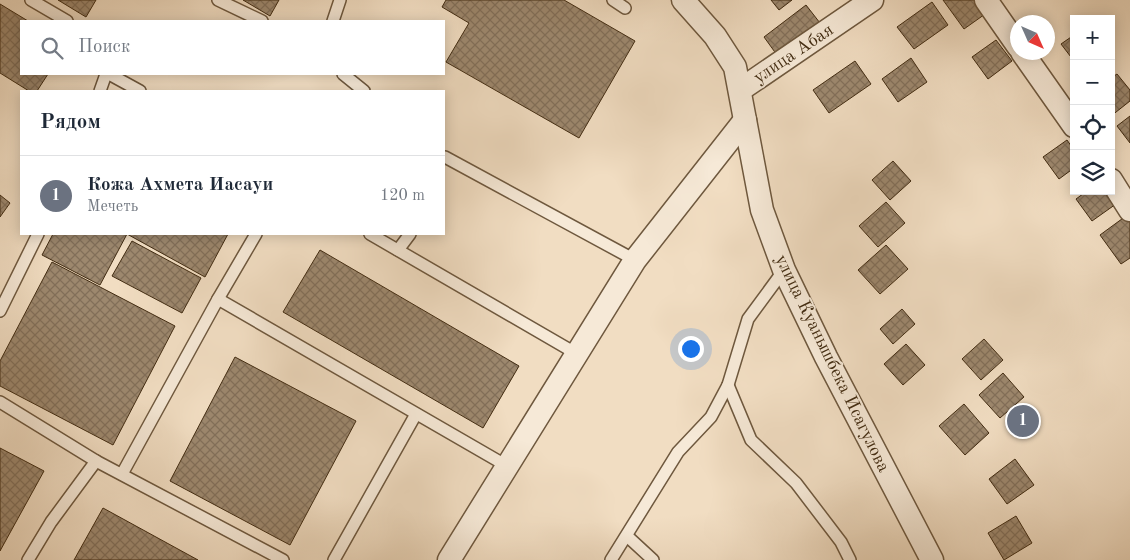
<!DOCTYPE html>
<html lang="ru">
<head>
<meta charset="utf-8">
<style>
  body { margin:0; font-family:"Old Standard TT",serif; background:#f6f6f7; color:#1f2937 }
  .controls { position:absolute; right:15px; top:15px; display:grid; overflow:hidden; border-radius:0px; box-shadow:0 2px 12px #0003 }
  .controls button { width:45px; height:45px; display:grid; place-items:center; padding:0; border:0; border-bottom:1px solid #e0e1e3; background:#fff; color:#1f2937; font:25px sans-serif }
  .compass { position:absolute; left:1010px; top:15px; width:45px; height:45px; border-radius:50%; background:#fff; box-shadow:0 2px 12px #0003; rotate:135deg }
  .you { position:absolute; left:690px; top:348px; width:18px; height:18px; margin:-12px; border:4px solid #fff; border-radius:50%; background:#1a73e8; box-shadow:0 0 0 8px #1a73e833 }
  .badge { display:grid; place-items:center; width:32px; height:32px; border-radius:50%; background:#111827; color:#fff; font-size:16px; font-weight:700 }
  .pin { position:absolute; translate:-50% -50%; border:2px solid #fff; box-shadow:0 1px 5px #0006 }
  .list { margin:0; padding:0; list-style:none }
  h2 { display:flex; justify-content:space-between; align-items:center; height:65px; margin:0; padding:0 20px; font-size:21px }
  h2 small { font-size:16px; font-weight:400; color:#747a83 }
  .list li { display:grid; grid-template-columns:32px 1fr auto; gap:15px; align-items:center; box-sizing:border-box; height:80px; padding:0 20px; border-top:1px solid #e0e1e3 }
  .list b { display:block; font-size:19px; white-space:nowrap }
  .list p { margin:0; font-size:16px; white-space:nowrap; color:#747a83 }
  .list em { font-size:16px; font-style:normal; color:#747a83 }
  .icon { flex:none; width:28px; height:28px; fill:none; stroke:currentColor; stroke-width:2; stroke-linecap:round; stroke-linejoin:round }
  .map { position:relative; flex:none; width:1130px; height:560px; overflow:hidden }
  .search { position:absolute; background:#fff; box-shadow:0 2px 12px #0003; left:20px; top:20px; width:425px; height:55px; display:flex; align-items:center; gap:12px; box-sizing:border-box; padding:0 18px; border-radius:0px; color:#747a83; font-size:19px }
  .panel { position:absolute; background:#fff; box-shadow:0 2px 12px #0003; left:20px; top:90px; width:425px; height:145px; border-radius:0px }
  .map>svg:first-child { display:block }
  .building { fill:url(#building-cross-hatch); stroke:#422c12 }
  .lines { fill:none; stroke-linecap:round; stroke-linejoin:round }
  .lane-casing { stroke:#6e583e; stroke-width:14 }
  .street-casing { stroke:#6e583e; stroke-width:25 }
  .lane { stroke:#f6e9d7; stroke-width:11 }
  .street { stroke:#f6e9d7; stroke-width:22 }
  .labels { text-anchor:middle; stroke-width:4; stroke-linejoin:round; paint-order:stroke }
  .street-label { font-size:18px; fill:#422c12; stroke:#f6e9d7 }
</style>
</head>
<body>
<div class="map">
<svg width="1130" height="560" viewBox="0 0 1130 560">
  <defs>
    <pattern id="building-cross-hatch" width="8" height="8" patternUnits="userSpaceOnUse" patternTransform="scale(1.25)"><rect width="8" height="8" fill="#9d886e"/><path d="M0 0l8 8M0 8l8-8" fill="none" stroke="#826f59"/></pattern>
  </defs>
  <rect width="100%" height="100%" fill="#f1ddc2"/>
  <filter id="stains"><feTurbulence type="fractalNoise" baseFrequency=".004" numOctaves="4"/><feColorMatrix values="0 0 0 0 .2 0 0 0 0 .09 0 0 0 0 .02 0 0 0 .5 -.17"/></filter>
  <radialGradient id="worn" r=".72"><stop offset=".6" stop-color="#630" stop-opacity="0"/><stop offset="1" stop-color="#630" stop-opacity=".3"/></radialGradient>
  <g class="building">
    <polygon points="58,0 96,0 86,17"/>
    <polygon points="243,0 279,0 270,16"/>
    <polygon points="446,0 564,0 635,41 579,138 446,62 469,23 442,7"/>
    <polygon points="771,0 792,0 779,10"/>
    <polygon points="943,0 979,0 988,12 964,29"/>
    <polygon points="932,2 948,25 914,49 897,27"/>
    <polygon points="0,4 28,21 21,21 21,74 48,74 37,91 29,91 0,73"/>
    <polygon points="806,5 820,23 777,55 764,37"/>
    <polygon points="1074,35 1074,61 1061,44"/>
    <polygon points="996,40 1012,61 988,79 972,57"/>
    <polygon points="911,58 927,82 898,102 882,79"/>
    <polygon points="855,61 871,84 829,113 813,90"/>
    <polygon points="1117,74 1130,90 1130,101 1111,116 1111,78"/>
    <polygon points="1130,116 1130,143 1117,126"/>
    <polygon points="1067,140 1074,150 1074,168 1059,179 1043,157"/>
    <polygon points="893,161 911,181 890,200 872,180"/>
    <polygon points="1087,191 1107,191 1116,204 1092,221 1076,199"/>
    <polygon points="0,195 10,203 0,217"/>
    <polygon points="886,202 905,223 878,247 859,226"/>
    <polygon points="1130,213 1130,258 1121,264 1100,235"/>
    <polygon points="53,234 127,234 100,285 42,255"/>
    <polygon points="127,234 228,234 205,277"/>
    <polygon points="132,241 201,278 182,313 112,276"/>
    <polygon points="886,245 908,269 880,294 858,270"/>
    <polygon points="320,250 519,366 483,428 283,312"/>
    <polygon points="52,262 175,326 113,445 0,386 0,361"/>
    <polygon points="902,309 915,324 893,344 880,329"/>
    <polygon points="984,339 1003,360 981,380 962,359"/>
    <polygon points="906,344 925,365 903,385 884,364"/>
    <polygon points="235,357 356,421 290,545 170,481"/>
    <polygon points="1003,373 1024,397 1000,418 979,395"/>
    <polygon points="964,404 989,433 965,455 939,426"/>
    <circle cx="1023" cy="420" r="12"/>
    <polygon points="0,448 44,471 0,551"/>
    <polygon points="1015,459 1034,485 1007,504 989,479"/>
    <polygon points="103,508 198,560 74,560"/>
    <polygon points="1016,516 1032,543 1004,560 988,533"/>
  </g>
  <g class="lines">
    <g class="lane-casing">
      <g id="lane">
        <polyline points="31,0 67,21"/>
        <polyline points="218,0 262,21"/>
        <polyline points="613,0 625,8"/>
        <polyline points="333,21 340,0"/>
        <polyline points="109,74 140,91"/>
        <polyline points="343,74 364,91"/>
        <polyline points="100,91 106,74"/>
        <polyline points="445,157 635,260"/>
        <polyline points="370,234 577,354"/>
        <polyline points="398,250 410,234"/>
        <polyline points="218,299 507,466"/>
        <polyline points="0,311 38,234"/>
        <polyline points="728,385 751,440 796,483 841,542 850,560"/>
        <polyline points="0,402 96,461 283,560"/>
        <polyline points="122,474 218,299 256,234"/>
        <polyline points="627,536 653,560"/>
        <polyline points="28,560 51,522 96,461"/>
        <polyline points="334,560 416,414"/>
        <polyline points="611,560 678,452 711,417 728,385 748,319 784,270"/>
      </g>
    </g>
    <g class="street-casing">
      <g id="street">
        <polyline points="683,0 715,36 735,67 762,210 784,270 826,357 932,560"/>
        <polyline points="986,0 1018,46"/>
        <polyline points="1022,52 1074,126"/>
        <polyline points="740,90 872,0"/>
        <polyline points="1111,180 1130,210"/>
        <polyline points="449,560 635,260 745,120"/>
      </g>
    </g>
    <use href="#lane" class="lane"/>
    <use href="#street" class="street"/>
  </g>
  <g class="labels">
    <g class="street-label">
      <text transform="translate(793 53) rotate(-34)" y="6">улица Абая</text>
      <text transform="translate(833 363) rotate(64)" y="6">улица Куанышбека Исагулова</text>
    </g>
  </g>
  <rect width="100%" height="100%" filter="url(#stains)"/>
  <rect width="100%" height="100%" fill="url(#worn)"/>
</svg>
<div class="controls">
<button>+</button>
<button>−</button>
<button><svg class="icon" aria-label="locate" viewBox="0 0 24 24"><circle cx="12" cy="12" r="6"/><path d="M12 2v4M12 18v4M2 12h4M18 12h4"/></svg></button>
<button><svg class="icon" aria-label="layers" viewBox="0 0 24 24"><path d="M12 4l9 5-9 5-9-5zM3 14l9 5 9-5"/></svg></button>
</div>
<svg class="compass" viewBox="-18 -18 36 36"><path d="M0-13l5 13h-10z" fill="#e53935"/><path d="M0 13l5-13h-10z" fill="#747a83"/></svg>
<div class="you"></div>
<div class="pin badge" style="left:1023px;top:421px;background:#6b7280">1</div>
<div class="search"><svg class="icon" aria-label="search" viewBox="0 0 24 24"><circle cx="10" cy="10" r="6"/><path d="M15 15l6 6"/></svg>Поиск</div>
<section class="panel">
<h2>Рядом<small></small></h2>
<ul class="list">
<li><span class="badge" style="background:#6b7280">1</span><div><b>Кожа Ахмета Иасауи</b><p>Мечеть</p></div><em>120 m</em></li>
</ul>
</section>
</div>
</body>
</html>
